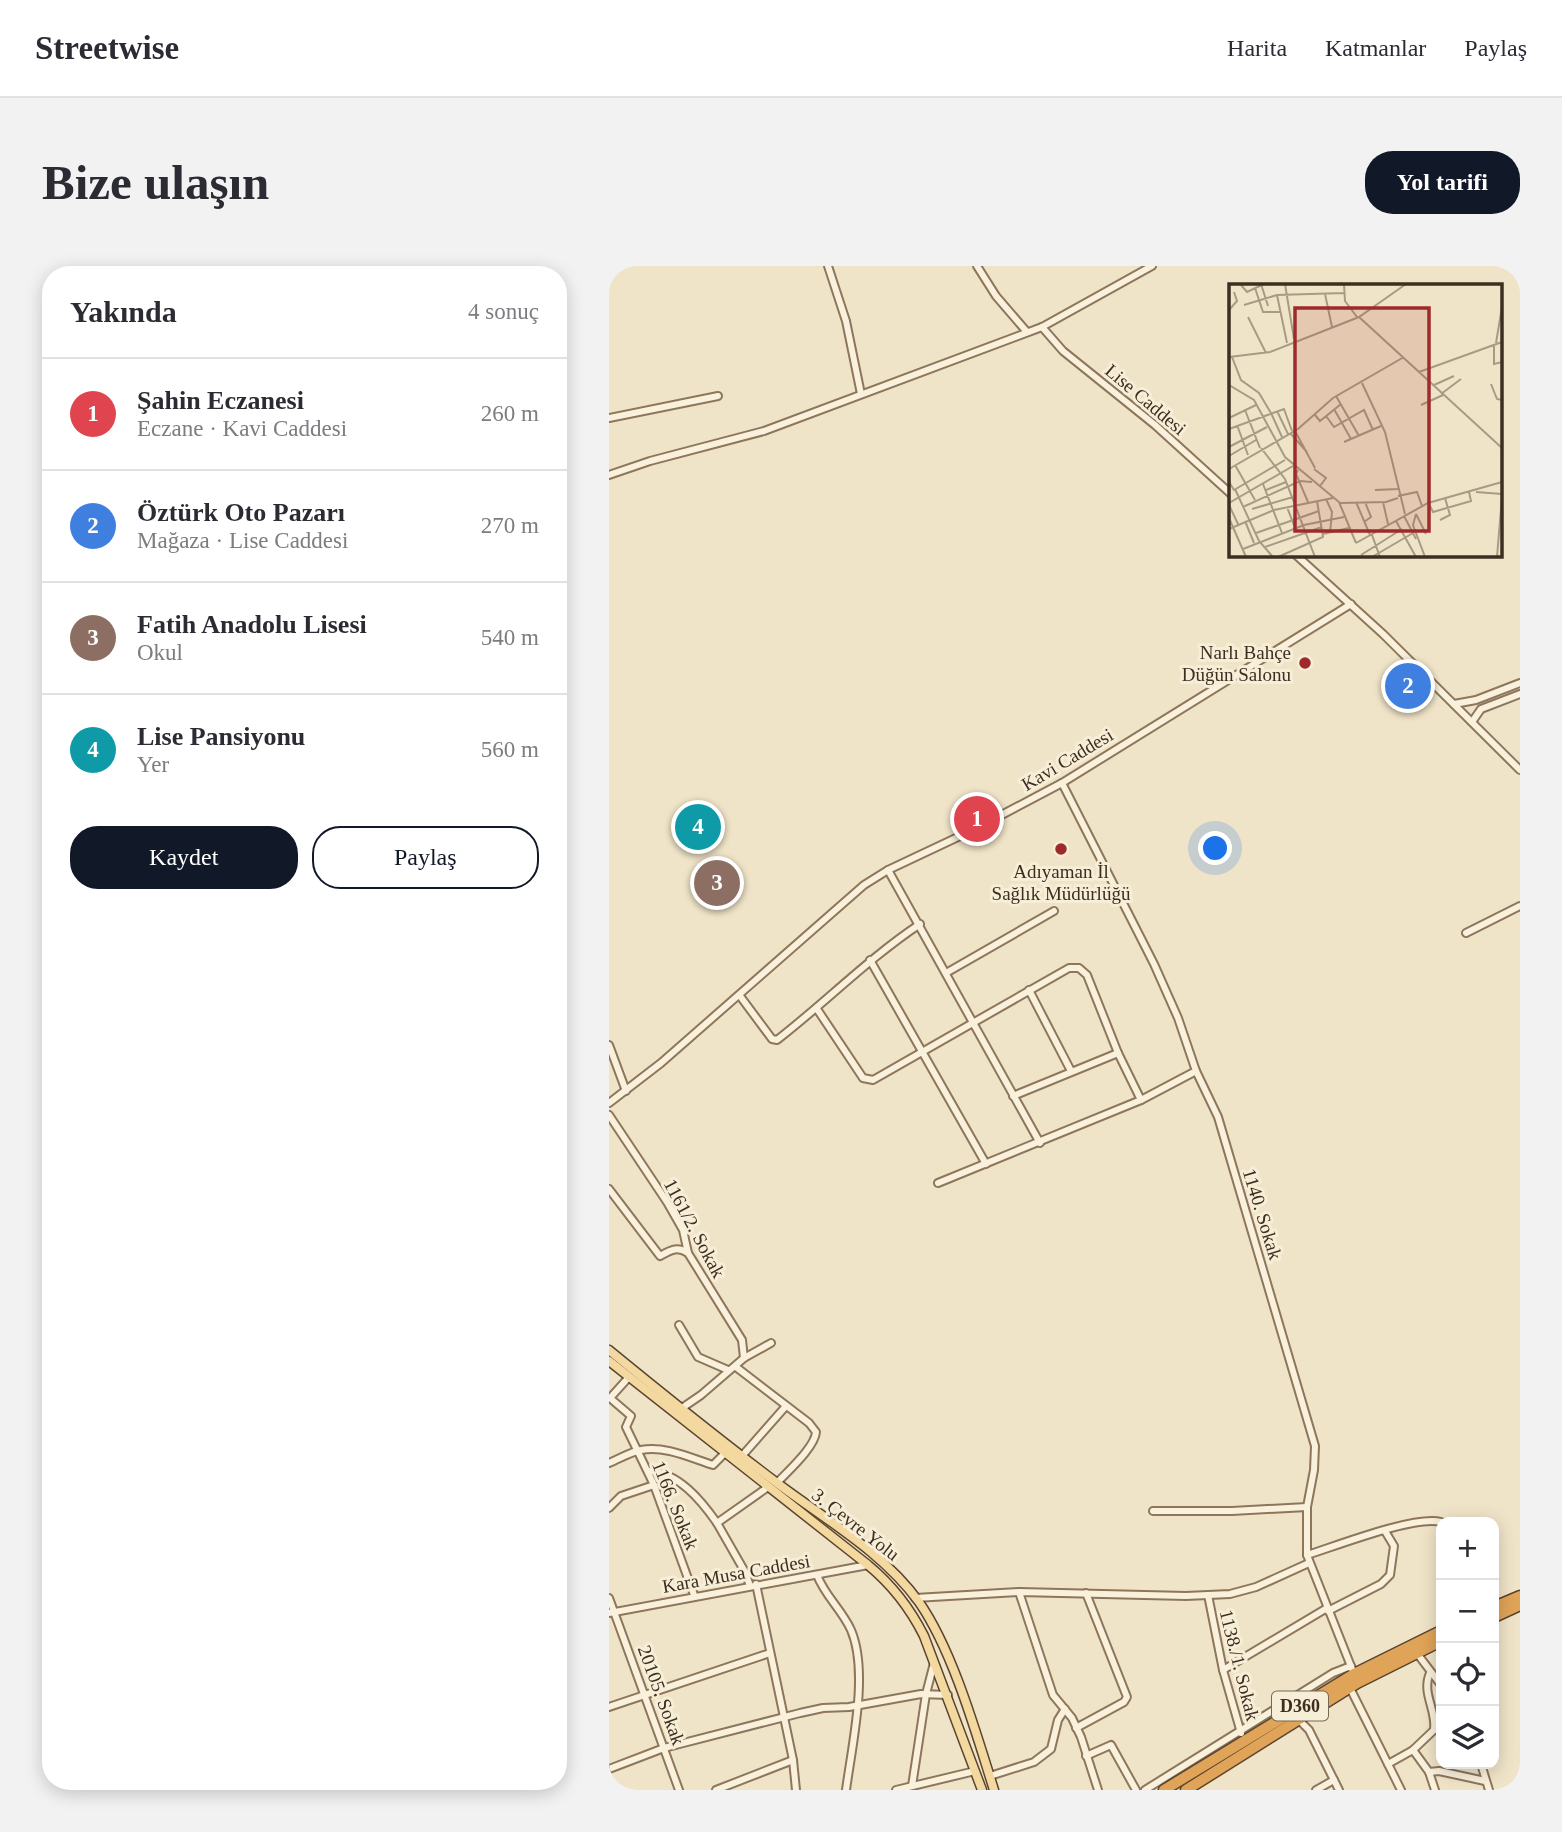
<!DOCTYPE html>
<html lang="tr">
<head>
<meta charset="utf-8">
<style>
  body { margin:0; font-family:"Times New Roman",serif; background:#f2f2f3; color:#2b2b33 }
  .controls { position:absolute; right:21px; bottom:21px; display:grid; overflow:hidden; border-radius:14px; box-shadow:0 4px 18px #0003 }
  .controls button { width:63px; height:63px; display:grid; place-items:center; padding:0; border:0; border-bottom:2px solid #e1e1e2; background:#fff; color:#2b2b33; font:35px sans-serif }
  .you { position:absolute; left:607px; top:583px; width:24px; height:24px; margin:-18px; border:5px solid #fff; border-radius:50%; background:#1a73e8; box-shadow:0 0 0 10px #1a73e833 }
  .badge { display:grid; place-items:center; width:46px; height:46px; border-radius:50%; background:#111827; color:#fff; font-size:23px; font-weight:700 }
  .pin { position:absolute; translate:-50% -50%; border:4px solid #fff; box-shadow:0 2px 7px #0006 }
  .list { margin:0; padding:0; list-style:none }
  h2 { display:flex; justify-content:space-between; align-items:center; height:91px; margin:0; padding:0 28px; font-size:30px }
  h2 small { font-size:23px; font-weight:400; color:#7c7c81 }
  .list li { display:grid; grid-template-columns:46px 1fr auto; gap:21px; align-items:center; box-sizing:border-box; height:112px; padding:0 28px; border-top:2px solid #e1e1e2 }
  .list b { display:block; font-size:26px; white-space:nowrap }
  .list p { margin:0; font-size:23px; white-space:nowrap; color:#7c7c81 }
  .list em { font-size:23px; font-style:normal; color:#7c7c81 }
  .actions { display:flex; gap:14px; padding:21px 28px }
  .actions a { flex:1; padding:16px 0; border:2px solid #111827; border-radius:28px; text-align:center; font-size:24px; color:#111827 }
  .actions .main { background:#111827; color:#fff }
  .icon { flex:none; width:38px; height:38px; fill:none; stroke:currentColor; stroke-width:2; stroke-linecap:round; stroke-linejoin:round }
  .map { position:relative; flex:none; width:911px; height:1524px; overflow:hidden; border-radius:28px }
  header { display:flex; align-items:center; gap:42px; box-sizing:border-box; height:98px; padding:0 35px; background:#fff; border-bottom:2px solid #e1e1e2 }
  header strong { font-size:33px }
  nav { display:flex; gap:38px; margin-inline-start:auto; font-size:24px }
  .intro { display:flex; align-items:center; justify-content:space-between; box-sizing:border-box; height:168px; padding:0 42px }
  h1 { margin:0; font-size:49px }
  .button { padding:18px 32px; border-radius:28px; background:#111827; color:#fff; font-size:24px; font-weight:700 }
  main { display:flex; gap:42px; padding:0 42px }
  aside { flex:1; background:#fff; border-radius:28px; box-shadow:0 4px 18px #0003 }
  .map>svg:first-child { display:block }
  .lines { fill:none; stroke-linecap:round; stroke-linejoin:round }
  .minor-casing { stroke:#8d765c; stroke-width:10 }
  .major-casing { stroke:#5b4430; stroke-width:11 }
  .highway-casing { stroke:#5b4430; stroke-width:13 }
  .minor { stroke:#faf1dc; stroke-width:6 }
  .major { stroke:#f3d9a0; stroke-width:8 }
  .highway { stroke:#e0a458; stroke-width:10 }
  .poi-dot { fill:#9e2a2b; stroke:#f7eed8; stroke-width:2.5 }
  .labels { text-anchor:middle; stroke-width:6; stroke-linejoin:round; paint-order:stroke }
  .shield { fill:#f7eed8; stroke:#756857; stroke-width:2 }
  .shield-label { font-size:18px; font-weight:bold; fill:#3d2e20 }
  .street-label { font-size:19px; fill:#3d2e20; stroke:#f7eed8 }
  .poi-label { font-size:19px; fill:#3d2e20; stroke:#f7eed8; text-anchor:end }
  .inset-road { fill:none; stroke:#a89b85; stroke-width:2 }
  .view { fill:#9e2a2b; fill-opacity:0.15; stroke:#9e2a2b; stroke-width:3.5 }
  .inset-edge { fill:none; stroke:#3d2e20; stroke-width:3.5 }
</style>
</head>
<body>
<header>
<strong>Streetwise</strong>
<nav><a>Harita</a><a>Katmanlar</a><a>Paylaş</a></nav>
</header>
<div class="intro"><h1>Bize ulaşın</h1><a class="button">Yol tarifi</a></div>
<main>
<aside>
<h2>Yakında<small>4 sonuç</small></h2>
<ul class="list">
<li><span class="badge" style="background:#e0444e">1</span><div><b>Şahin Eczanesi</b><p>Eczane · Kavi Caddesi</p></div><em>260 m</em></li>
<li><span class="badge" style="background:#3f7fe0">2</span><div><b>Öztürk Oto Pazarı</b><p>Mağaza · Lise Caddesi</p></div><em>270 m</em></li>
<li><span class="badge" style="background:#8d6e63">3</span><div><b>Fatih Anadolu Lisesi</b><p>Okul</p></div><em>540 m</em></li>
<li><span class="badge" style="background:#0f9aa8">4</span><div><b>Lise Pansiyonu</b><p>Yer</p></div><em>560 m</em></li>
</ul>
<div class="actions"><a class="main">Kaydet</a><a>Paylaş</a></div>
</aside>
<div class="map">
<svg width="911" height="1524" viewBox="0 0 911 1524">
  <rect width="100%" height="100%" fill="#f0e4c8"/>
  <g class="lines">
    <g class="minor-casing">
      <g id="minor">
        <polyline points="219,0 237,55 252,128"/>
        <polyline points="368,0 387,30 418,66"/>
        <polyline points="433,61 454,85 546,159 622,228"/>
        <polyline points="0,152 109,130"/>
        <polyline points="0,209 41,195 155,165 433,61 543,0"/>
        <polyline points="687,289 774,368 911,504"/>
        <polyline points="845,438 867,434 911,417"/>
        <polyline points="863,456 872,443 911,428"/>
        <polyline points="453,517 545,698 569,752 587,805 609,851 706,1180 705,1204 698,1241 698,1289 745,1408"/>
        <polyline points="279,604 431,877"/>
        <polyline points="857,667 911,640"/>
        <polyline points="261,694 377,898"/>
        <polyline points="337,707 445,645"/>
        <polyline points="420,724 462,805"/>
        <path d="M 131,730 L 163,773 L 168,774 C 217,736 260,692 311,658"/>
        <polyline points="208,743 254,812 264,814 460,702 470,702 478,709 509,787 532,834"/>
        <polyline points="0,779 17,825"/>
        <polyline points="404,830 509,787"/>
        <polyline points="0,837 52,797 255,619 279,604 366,563 453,517 742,338"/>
        <polyline points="0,849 58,936 74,964 79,987 133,1074 135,1092"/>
        <polyline points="329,917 532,834 587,805"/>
        <path d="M 0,923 L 51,990 C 62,984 68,980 79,987"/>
        <polyline points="70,1059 89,1091 119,1104"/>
        <path d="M 127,1101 L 200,1157 L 207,1166 C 206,1181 179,1205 168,1217"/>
        <polyline points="20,1111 1,1132 22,1150 17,1161 45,1219 85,1329"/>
        <polyline points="73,1142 92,1129 135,1092 162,1077"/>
        <polyline points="133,1190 177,1140"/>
        <path d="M 0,1197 C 10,1193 21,1186 32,1184 C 55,1179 82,1192 104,1199 L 116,1187"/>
        <path d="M 39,1205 C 69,1206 92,1234 108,1257"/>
        <polyline points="0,1242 12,1230 45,1219"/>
        <polyline points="544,1245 623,1245 698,1241"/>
        <path d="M 698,1289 C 727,1280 806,1249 832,1256"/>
        <path d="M 208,1309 C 216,1330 233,1344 242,1364 C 260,1406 243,1479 237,1524"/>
        <polyline points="147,1318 184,1494 187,1524"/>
        <polyline points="141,1320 136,1306 108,1257 159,1221"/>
        <polyline points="410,1326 444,1429 463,1452 472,1471 489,1524"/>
        <polyline points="599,1329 614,1404 632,1467"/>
        <polyline points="0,1332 70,1524"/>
        <polyline points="306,1332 410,1326 577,1330 621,1328 647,1321 700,1297"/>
        <polyline points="719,1345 772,1318 781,1309 785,1280 776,1265"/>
        <polyline points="0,1347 259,1299"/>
        <polyline points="807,1386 832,1419"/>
        <polyline points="614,1404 718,1342"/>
        <polyline points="741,1422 792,1524"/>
        <polyline points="0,1441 161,1387"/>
        <polyline points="690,1454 700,1464 730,1524"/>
        <polyline points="467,1462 515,1436 518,1431 477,1327"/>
        <polyline points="804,1484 820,1506 826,1524"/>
        <polyline points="477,1490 502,1479 527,1524"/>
        <path d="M 779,1498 L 804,1484 L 825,1464 C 828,1444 812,1427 821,1407"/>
        <polyline points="872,1498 880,1524"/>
        <polyline points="0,1503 55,1482 191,1447 214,1442 240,1441 312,1428 339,1429"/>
        <polyline points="820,1506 830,1505 876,1515"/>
        <polyline points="381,1510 425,1496 442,1483 449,1454 456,1443"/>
        <polyline points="303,1520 317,1428 325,1397"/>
        <polyline points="107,1524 184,1494"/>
        <polyline points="287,1524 366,1505"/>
        <polyline points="536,1524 724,1407 742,1400"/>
        <polyline points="707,1524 725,1514"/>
      </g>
    </g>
    <g class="major-casing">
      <g id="major">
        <path d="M 0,1084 C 55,1129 111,1174 168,1217 C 217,1254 274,1286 310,1336 C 344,1385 367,1467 385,1524"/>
        <path d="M 0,1095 L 259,1299 C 282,1318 302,1344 315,1370 L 373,1524"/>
      </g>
    </g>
    <g class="highway-casing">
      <g id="highway">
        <polyline points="885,1341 911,1330"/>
        <polyline points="885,1351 911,1339"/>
        <polyline points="555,1524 745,1408 832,1365"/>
        <polyline points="577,1524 748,1417 832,1375"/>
      </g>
    </g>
    <use href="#minor" class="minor"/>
    <use href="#major" class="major"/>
    <use href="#highway" class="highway"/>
  </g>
  <g class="poi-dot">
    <circle cx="696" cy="397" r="7"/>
    <circle cx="452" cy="583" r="7"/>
  </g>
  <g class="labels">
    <rect class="shield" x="663" y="1425.5" width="56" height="29" rx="5"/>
    <g class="shield-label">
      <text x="691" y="1446">D360</text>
    </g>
    <g class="street-label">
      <text transform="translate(537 133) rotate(40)" y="7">Lise Caddesi</text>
      <text transform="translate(458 493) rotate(-31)" y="7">Kavi Caddesi</text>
      <text transform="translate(654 948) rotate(73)" y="7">1140. Sokak</text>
      <text transform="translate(86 962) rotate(62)" y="7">1161/2. Sokak</text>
      <text transform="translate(67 1239) rotate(68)" y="7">1166. Sokak</text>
      <text transform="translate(247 1258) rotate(38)" y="7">3. Çevre Yolu</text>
      <text transform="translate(127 1307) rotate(-10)" y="7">Kara Musa Caddesi</text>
      <text transform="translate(631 1399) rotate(76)" y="7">1138./1. Sokak</text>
      <text transform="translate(53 1429) rotate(70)" y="7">20105. Sokak</text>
    </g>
    <g class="poi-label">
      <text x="682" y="393">Narlı Bahçe<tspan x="682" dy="22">Düğün Salonu</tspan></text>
      <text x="452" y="612" text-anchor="middle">Adıyaman İl<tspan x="452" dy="22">Sağlık Müdürlüğü</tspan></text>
    </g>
  </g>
  <g transform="translate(620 18)">
    <rect width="273" height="273" fill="#f0e4c8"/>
    <path class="inset-road" d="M 32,0 L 39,22M 56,0 L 65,55M 115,0 L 116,17 L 128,33M 12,1 L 18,8 L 35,0M 26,4 L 34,28 L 51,28M 96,10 L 103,43M 48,11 L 58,59M 15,21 L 48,11 L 115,9M 0,26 L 8,17 L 5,8M 19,33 L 37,69M 130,33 L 273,164M 267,59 L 273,23M 265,61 L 265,80 L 273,78M 0,73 L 41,68 L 130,33 L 177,0M 3,73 L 12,96 L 30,109 L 42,129M 190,88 L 273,58M 133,99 L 156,148 L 176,230M 262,100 L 268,115 L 273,116M 0,101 L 25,116 L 56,173 L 110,218 L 127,259M 205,101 L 225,92M 212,110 L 232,95M 107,112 L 130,152M 192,121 L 214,111M 105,125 L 122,155M 16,126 L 31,164M 48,127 L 59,150M 42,129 L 53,153M 86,131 L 91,137 L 112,120M 97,132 L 105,143 L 135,126 L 144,146M 0,134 L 27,121M 8,141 L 19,171M 0,145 L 55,125 L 63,147M 66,147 L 86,184M 61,149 L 78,168M 115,158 L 152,142M 0,163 L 38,143M 32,164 L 56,195 L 86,273M 0,172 L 27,156M 6,181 L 26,216M 0,185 L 69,145 L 104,114 L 175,73M 85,185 L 97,194 L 91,202M 69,186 L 67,190 L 79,218M 0,198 L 5,206 L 56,176M 34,200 L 53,249M 6,205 L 30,257 L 44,273M 37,206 L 57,198M 146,206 L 169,205M 247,208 L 273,210M 169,212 L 188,208 L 193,222M 97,215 L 103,228 L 101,249M 127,218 L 141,251M 154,218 L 159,240M 0,219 L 64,182M 111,219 L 157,218 L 169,214M 0,221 L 9,240M 201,222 L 204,228 L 242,217 L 240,208M 14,223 L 71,197 L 83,198M 58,223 L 66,244M 23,225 L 64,213M 187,230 L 184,241 L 196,273M 187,230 L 197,250M 175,232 L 187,255M 0,234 L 17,273M 211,236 L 221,231 L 216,214M 16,237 L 25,259M 167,237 L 187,273M 135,238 L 142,233 L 136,218M 0,245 L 45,226 L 104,214M 27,249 L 90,227M 94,250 L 120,244M 143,251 L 151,273M 127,259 L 199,219 L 273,198M 36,263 L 93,243M 14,265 L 75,241 L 115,233M 132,271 L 173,245M 49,273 L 94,253 L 88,217M 143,273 L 184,249M 268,273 L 273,213"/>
    <path class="view" d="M 66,24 L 200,24 L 200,247 L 66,247 Z"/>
    <rect width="273" height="273" class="inset-edge"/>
  </g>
</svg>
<div class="controls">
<button>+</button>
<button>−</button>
<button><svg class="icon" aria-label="locate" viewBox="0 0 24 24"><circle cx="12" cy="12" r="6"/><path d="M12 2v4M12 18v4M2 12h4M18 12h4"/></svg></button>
<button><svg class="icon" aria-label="layers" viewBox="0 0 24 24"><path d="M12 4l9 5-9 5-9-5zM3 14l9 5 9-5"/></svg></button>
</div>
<div class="you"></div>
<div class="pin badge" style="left:368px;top:553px;background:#e0444e">1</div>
<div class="pin badge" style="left:799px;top:420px;background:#3f7fe0">2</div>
<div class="pin badge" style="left:108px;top:617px;background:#8d6e63">3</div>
<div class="pin badge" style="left:89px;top:561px;background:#0f9aa8">4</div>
</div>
</main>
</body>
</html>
